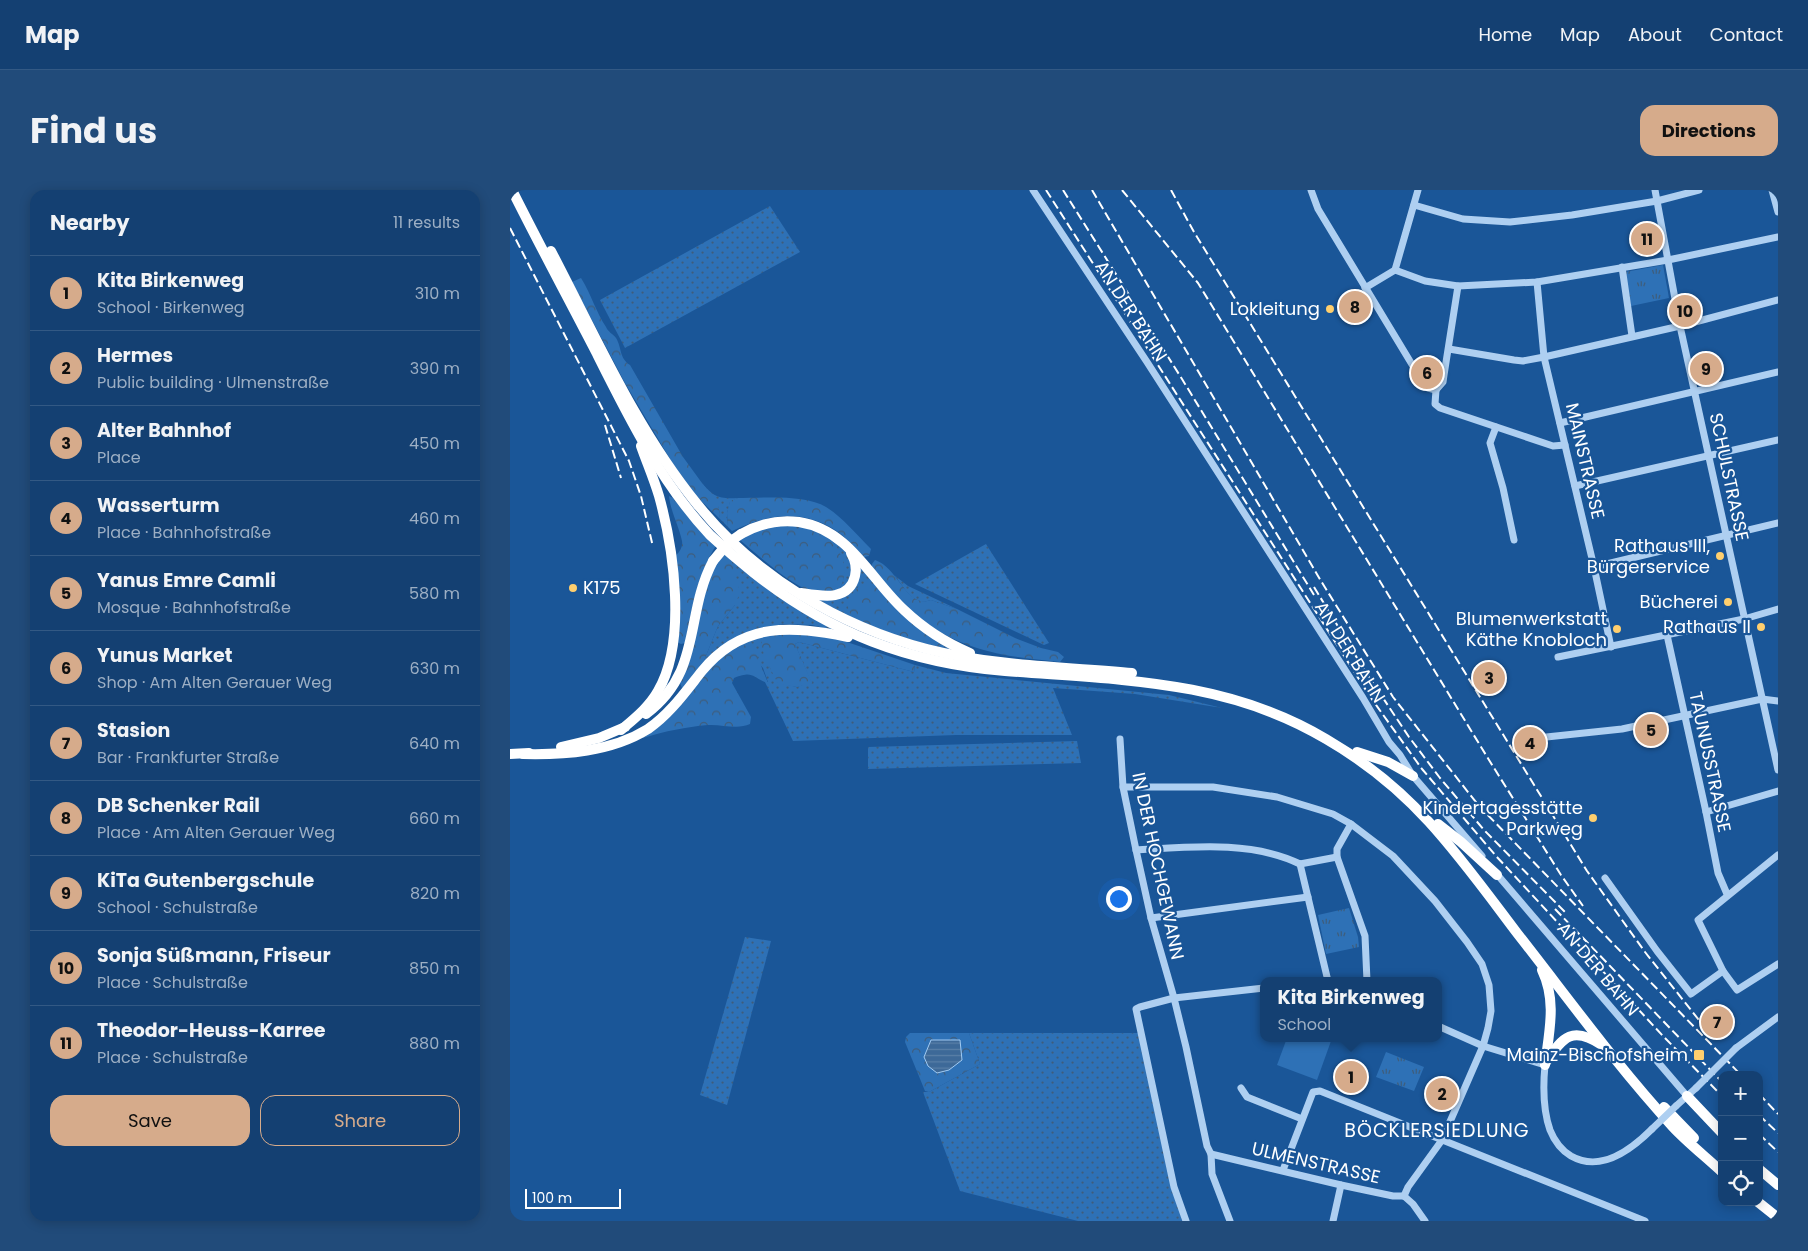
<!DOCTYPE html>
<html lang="en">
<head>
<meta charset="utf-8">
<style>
  body { margin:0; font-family:Poppins,sans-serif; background:#214b7a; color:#f1f3f6 }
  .controls { position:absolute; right:15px; bottom:15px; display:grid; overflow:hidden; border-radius:10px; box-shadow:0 2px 12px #0003 }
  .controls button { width:45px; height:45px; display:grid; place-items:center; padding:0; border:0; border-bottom:1px solid #335984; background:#144072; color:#f1f3f6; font:25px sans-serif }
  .scale { position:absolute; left:15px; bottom:12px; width:96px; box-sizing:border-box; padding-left:5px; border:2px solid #fff; border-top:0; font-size:14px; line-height:18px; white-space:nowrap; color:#fff; -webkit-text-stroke:4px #1a5698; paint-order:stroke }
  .you { position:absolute; left:608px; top:708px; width:18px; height:18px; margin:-12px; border:4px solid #fff; border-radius:50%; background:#1a73e8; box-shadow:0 0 0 8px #1a73e833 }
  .badge { display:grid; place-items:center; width:32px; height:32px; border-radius:50%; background:#d6ab8b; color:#111; font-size:16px; font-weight:700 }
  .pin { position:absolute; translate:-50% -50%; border:2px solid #fff; box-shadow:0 1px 5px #0006 }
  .popup { position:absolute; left:750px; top:787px; width:182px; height:65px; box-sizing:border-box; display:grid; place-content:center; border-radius:10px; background:#144072; filter:drop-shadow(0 1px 4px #0005); font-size:16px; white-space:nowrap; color:#9dafc4 }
  .popup b { font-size:19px; color:#f1f3f6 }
  .popup::after { content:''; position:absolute; left:50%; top:100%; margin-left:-10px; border:10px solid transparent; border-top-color:#144072 }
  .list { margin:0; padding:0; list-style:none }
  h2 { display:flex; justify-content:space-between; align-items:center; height:65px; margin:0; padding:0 20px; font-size:21px }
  h2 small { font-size:16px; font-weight:400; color:#9dafc4 }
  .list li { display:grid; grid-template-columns:32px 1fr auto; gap:15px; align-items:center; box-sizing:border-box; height:75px; padding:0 20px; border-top:1px solid #335984 }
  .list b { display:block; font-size:19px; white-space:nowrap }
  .list p { margin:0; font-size:16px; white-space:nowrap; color:#9dafc4 }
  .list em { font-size:16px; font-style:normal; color:#9dafc4 }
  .actions { display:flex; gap:10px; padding:15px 20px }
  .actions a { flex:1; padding:11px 0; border:1px solid #d6ab8b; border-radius:15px; text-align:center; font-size:18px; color:#d6ab8b }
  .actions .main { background:#d6ab8b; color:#111 }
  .icon { flex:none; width:28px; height:28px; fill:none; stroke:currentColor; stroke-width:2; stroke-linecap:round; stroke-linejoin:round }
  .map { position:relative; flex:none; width:1268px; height:1031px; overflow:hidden; border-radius:15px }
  header { display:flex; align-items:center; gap:30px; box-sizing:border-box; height:70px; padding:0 25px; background:#144072; border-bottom:1px solid #335984 }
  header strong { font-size:24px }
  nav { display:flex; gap:28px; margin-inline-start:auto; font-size:18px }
  .intro { display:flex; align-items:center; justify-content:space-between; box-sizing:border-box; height:120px; padding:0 30px }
  h1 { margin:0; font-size:35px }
  .button { padding:12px 22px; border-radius:15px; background:#d6ab8b; color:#111; font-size:18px; font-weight:700 }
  main { display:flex; gap:30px; padding:0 30px }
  aside { flex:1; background:#144072; border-radius:15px; box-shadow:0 2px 12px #0003 }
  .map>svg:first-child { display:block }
  .grass { fill:url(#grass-dots) }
  .forest { fill:url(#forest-crowns) }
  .park { fill:url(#park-tufts) }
  .pitch { fill:#2e71b6 }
  .water { fill:url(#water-rules); stroke:#a1cbf3 }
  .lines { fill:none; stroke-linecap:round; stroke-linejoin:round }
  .minor { stroke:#aecff1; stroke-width:7 }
  .highway { stroke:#fff; stroke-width:10 }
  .rail { stroke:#fff; stroke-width:2; stroke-dasharray:9 4; stroke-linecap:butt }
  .minor-bridge { stroke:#aecff1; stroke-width:7 }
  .highway-bridge { stroke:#fff; stroke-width:10 }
  .poi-dot { fill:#ffcf6e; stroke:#1a5698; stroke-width:2 }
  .labels { text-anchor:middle; stroke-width:4.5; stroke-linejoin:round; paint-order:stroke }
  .poi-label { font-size:18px; fill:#fff; stroke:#1a5698; text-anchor:end }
  .street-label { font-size:18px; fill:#fff; stroke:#1a5698 }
  .neighbourhood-label { font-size:19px; letter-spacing:1px; fill:#fff; stroke:#1a5698 }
</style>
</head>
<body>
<header>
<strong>Map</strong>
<nav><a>Home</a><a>Map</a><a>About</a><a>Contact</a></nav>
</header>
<div class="intro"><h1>Find us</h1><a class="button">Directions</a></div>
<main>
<aside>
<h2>Nearby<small>11 results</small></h2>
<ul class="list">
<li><span class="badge">1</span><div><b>Kita Birkenweg</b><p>School · Birkenweg</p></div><em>310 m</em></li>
<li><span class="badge">2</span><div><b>Hermes</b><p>Public building · Ulmenstraße</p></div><em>390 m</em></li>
<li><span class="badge">3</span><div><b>Alter Bahnhof</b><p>Place</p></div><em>450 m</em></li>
<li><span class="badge">4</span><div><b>Wasserturm</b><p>Place · Bahnhofstraße</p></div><em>460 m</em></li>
<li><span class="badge">5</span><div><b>Yanus Emre Camli</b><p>Mosque · Bahnhofstraße</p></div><em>580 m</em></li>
<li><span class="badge">6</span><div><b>Yunus Market</b><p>Shop · Am Alten Gerauer Weg</p></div><em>630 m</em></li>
<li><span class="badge">7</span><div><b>Stasion</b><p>Bar · Frankfurter Straße</p></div><em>640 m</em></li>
<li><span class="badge">8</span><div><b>DB Schenker Rail</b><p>Place · Am Alten Gerauer Weg</p></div><em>660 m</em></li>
<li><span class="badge">9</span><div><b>KiTa Gutenbergschule</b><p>School · Schulstraße</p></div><em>820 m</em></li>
<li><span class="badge">10</span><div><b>Sonja Süßmann, Friseur</b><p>Place · Schulstraße</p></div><em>850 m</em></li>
<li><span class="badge">11</span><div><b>Theodor-Heuss-Karree</b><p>Place · Schulstraße</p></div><em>880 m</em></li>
</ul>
<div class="actions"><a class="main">Save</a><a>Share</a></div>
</aside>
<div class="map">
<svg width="1268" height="1031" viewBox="0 0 1268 1031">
  <defs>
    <pattern id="grass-dots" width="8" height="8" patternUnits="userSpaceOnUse" patternTransform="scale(1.25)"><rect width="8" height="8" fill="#2e71b6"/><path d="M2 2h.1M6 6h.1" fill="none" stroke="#3e5d7c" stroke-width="1.8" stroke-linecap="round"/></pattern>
    <pattern id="forest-crowns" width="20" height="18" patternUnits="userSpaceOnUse" patternTransform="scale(1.25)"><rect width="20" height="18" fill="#2e71b6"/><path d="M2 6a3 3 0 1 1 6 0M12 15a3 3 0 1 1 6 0" fill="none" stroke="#3e5d7c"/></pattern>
    <pattern id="park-tufts" width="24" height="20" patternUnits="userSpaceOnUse" patternTransform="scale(1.25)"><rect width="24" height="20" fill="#2e71b6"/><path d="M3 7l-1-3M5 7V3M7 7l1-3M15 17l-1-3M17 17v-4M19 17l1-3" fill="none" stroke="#3e5d7c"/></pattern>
    <pattern id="water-rules" width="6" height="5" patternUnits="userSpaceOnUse" patternTransform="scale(1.25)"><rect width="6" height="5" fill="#3d6998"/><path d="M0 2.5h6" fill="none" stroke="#5a80a7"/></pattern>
  </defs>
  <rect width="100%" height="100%" fill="#1a5698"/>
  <g class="grass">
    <polygon points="260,16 290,62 115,158 90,110"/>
    <path d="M 191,292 C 204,307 208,309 228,308 L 220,312 L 217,323 L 218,337 L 209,328 L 210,324 Z"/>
    <path d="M 269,335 L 291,335 L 324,348 L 338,364 L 342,383 L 335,397 L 328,401 C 340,384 332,369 324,353 Z"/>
    <polygon points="476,354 539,453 534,455 405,394"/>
    <polygon points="215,364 242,388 269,407 333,443 302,435 273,434 245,440 191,478 208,436 225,415"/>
    <polygon points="347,372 371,399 345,430 303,407 338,403"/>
    <path d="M 384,385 L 398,396 L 447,419 L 421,410 C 402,417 394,396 384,385 Z"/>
    <polygon points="253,445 268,493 287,497 301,492 285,454 289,452 404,482 405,475 436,483 659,505 712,518 625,504 543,498 562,545 446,545 283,551 255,492 258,492 253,478 234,456 223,456"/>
    <polygon points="567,551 571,573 358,579 358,557"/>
    <polygon points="235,747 261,751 217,915 190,905"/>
    <polygon points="459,843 628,843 672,1031 568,1031 450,1001 413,902 419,902 470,874"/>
  </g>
  <g class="forest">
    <path d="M 71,88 C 81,104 86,122 96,137 C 98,142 103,144 106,148 C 112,158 109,168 120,175 L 173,267 L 208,315 L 210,324 L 209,328 L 184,304 L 163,274 L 115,193 L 62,92 Z"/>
    <path d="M 159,306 L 163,308 L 178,327 L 207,354 C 187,385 182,418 175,453 L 171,454 L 167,452 L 166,365 C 170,362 173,356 172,351 C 169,336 161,323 159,306 Z"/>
    <path d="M 228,308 C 252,308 295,304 316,317 C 332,327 347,345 361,359 L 359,366 L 354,367 C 346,360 339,351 332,345 C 297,318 259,323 222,341 L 218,337 L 217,323 L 220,311 Z"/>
    <path d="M 269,335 C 284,339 314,341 324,353 C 328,357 331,366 333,371 C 336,381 335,391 328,401 C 319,402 310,403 301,401 C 279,394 248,365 230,350 L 238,343 Z"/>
    <polygon points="215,364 222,372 230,402 225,415 208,436 191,478 175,498 172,498 170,493 194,404 205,375"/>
    <path d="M 365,370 C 389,378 396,419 421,410 L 447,419 L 505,448 L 531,458 L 548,462 L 554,467 L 550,472 C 491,466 448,461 401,421 C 386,409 375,392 362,379 L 362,374 Z"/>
    <path d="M 352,394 L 362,395 L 371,399 L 442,459 C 414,455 385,445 359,435 C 355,433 348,432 345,429 C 331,417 341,402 352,394 Z"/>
    <path d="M 271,441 L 325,448 L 405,475 L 404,482 L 289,452 L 285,454 L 302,493 L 287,497 L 268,494 C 263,482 246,457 254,446 Z"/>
    <path d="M 238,452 L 242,453 L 258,493 C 241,488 245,480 224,488 L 222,493 L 241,527 L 240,534 C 227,540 212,534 198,535 C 175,537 156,541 133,548 L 129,548 L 223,456 L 234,456 Z"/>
    <polygon points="400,843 459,843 470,874 419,902 415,901 395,852 396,847"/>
  </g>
  <g class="park">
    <polygon points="1153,75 1159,108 1121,116 1115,82"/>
    <polygon points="839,718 848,747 849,757 816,764 808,725"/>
    <polygon points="876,862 914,877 904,901 866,887"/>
  </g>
  <polygon class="pitch" points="777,848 813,848 821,851 807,890 767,875"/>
  <polygon class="water" points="421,850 450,850 452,870 439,880 427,883 418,876 414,867"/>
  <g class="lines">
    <g class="minor">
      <polyline points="523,0 637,172 853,508 879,552 890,565 903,586 972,666"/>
      <polyline points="801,0 808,19 912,191 918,198 926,200"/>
      <polyline points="1145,0 1170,136 1268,580"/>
      <polyline points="1262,0 1268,22"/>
      <polyline points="904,15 953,29 1000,32 1062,25 1147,11 1189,0"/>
      <polyline points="1112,77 1122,146"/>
      <polyline points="885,80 915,91 948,96 1027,92 1158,70 1268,47"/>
      <polyline points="1027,92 1034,167 1084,377 1101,457"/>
      <polyline points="855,98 885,80 908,0"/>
      <polyline points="939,159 1004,170 1013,171 1034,167 1170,136 1268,110"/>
      <polyline points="926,200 925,214 930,218 1043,256 1055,255"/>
      <polyline points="926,200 933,192 934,185 948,96"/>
      <polyline points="1050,233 1268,182"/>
      <polyline points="986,237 980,253 993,298 1004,350"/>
      <polyline points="1065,296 1268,250"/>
      <polyline points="1084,377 1268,333"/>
      <polyline points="1157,445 1196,622 1208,683 1217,704"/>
      <polyline points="1048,467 1234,429 1268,419"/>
      <polyline points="1027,548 1112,539 1252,509 1268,511"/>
      <polyline points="610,549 613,597 626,660 641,728 664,808 676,857 697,956 701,964 702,984 720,1031"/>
      <polyline points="613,597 703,597 767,607 823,624 841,634 883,666 925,711 957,752 972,774 979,795 981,821 978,838 973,856 932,950 898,997 894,1006"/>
      <polyline points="1196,622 1268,601"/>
      <polyline points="841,634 827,659 827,667 855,746 857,791"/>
      <path d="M 626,660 C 679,657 741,650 790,674"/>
      <polyline points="1268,665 1188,730 1213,781 1227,800 1268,774"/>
      <polyline points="790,674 818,791"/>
      <polyline points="790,674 827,667"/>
      <polyline points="985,682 1177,906"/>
      <polyline points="1095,688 1147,761 1181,804 1213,781"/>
      <polyline points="641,728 798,707"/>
      <path d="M 928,836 L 973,856 L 1035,875 C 1033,896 1033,920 1040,940 C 1044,950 1051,960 1061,966 C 1091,983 1121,960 1142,939"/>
      <polyline points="1226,858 1268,827"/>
      <polyline points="731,898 737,907 792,929"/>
      <polyline points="1166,916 1186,898"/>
      <polyline points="701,964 831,995 883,1006 894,1006"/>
      <polyline points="773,980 803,902 810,901 1135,1031"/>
      <polyline points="894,1006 903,1014 915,1031"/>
      <polyline points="676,1031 664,997 626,819 630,817 664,808 754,798"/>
      <polyline points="823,1031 831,995"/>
    </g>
    <g class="highway">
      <path d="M 2,0 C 29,54 58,108 86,162 C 118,226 151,293 200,345 C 214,358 229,371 244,383 C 320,443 399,473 495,481 C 607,490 716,489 816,549 C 854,571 890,600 919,632 C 951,667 979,706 1007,743 C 1058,808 1107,876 1163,937 C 1178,953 1196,967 1212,982"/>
      <path d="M 41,61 C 86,147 126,239 187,314 C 245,386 329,436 417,459 C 484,476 554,477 622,483"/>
      <path d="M 231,344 C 249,334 268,329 289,332 C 340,340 360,389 394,420 C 414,439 436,453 460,463"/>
      <path d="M 291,403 C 311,406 339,412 345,386 C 347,378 345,370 341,363"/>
      <path d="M 136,524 C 193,481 174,426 203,371"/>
      <path d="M 111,540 C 125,528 139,517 148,501 C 177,451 164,360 149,306 C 144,289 137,273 131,256"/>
      <polyline points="51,557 89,548 115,537"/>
      <polyline points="847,562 878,572 903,586"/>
      <polyline points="0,564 19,563"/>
      <path d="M 13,564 C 54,565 101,562 138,539 C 160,524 176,501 192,481 C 233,431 282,436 338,447"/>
      <polyline points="928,634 951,652 987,685"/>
      <path d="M 1032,780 C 1047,811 1039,842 1035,875"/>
      <path d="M 1036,872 C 1053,846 1063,836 1092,855"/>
      <polyline points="1177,906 1212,943"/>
      <polyline points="1154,917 1184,948"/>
      <polyline points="1249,979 1268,995"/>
      <polyline points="1248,1012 1268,1028"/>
    </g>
    <g class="rail">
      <polyline points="536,0 861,508 912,579 986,666 1153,846 1212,906"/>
      <polyline points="553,0 672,189 804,405"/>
      <polyline points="582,0 811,391 883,507 969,616 1231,885"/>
      <polyline points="612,0 688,93 979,570 1051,685 1073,716"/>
      <polyline points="661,0 684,42 1077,681 1135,762 1200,844"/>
      <polyline points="0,38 119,271 131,306 143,357"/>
      <polyline points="95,235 111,288"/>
      <polyline points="804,397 855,481 899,547 930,588 974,640 1055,722"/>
      <polyline points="1045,719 1212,892"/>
      <polyline points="1249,904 1268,924"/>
      <polyline points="1249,925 1268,943"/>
      <polyline points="1249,944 1268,962"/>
    </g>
    <g class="minor-bridge">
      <polyline points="1186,898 1226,858"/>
      <polyline points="1142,939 1166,916"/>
    </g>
    <polyline class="highway-bridge" points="203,371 218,353 231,344"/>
  </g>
  <g class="poi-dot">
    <circle cx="820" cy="119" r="5"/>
    <circle cx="1210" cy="366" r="5"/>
    <circle cx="63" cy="398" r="5"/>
    <circle cx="1218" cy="412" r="5"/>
    <circle cx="1251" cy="437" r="5"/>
    <circle cx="1107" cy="439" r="5"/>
    <circle cx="1083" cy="628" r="5"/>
    <rect x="1183" y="859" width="12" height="12" rx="2.5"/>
  </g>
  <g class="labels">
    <g class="poi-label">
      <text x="810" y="125">Lokleitung</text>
      <text x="1200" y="362">Rathaus III,<tspan x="1200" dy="21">Bürgerservice</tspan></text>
      <text x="73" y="404" text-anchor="start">K175</text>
      <text x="1208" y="418">Bücherei</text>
      <text x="1097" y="435">Blumenwerkstatt<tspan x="1097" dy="21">Käthe Knobloch</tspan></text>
      <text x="1241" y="443">Rathaus II</text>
      <text x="1073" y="624">Kindertagesstätte<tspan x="1073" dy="21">Parkweg</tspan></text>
      <text x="1178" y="871">Mainz-Bischofsheim</text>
    </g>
    <g class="street-label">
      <text transform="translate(621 121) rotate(57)" y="6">AN DER BAHN</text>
      <text transform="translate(1075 271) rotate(77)" y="6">MAINSTRASSE</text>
      <text transform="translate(1219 287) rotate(78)" y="6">SCHULSTRASSE</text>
      <text transform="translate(840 462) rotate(58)" y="6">AN DER BAHN</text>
      <text transform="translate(1200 572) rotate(78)" y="6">TAUNUSSTRASSE</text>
      <text transform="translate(648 676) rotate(78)" y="6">IN DER HOCHGEWANN</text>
      <text transform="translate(1088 779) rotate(50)" y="6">AN DER BAHN</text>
      <text transform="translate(806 973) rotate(13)" y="6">ULMENSTRASSE</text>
    </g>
    <g class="neighbourhood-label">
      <text x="927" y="947">BÖCKLERSIEDLUNG</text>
    </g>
  </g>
</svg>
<div class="controls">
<button>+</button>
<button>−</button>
<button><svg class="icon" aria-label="locate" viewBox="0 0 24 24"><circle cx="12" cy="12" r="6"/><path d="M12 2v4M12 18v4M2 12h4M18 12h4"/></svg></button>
</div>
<div class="scale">100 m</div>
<div class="you"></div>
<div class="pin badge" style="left:841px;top:887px">1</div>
<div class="popup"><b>Kita Birkenweg</b>School</div>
<div class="pin badge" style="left:932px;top:904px">2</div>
<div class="pin badge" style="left:979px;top:488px">3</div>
<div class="pin badge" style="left:1020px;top:553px">4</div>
<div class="pin badge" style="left:1141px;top:540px">5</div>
<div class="pin badge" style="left:917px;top:183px">6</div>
<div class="pin badge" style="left:1207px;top:832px">7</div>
<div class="pin badge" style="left:845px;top:117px">8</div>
<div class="pin badge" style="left:1196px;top:179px">9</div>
<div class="pin badge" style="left:1175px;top:121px">10</div>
<div class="pin badge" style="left:1137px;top:49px">11</div>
</div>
</main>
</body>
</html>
